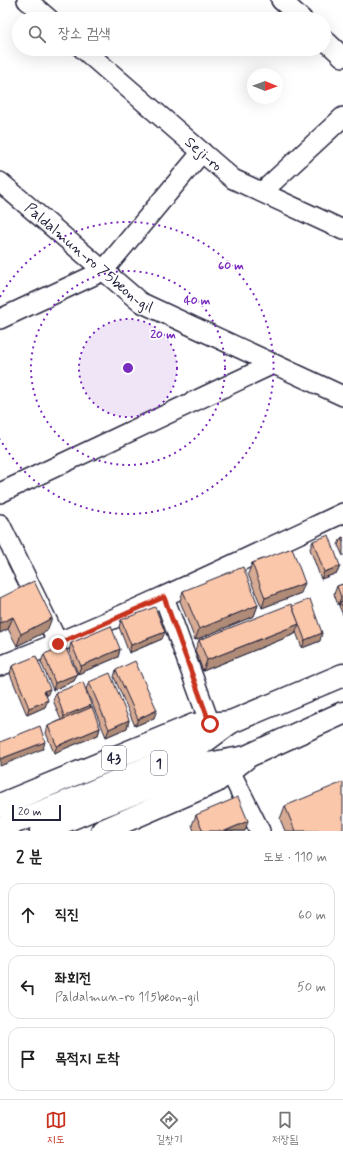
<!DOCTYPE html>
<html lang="ko">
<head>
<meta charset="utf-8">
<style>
  body { margin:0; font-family:Mynerve,"Poor Story",sans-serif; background:#f2f2f2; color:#222 }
  .compass { position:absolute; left:247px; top:68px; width:36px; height:36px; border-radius:50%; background:#fff; box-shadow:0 4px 16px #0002; rotate:91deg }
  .scale { position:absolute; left:12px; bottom:10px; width:49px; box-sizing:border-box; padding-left:4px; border:2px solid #22223b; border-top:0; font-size:11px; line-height:14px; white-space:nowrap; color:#22223b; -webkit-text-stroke:3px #fff; paint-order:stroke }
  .stop { position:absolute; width:12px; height:12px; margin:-9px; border:3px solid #c8321e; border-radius:50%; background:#fff }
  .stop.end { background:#c8321e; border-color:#fff; box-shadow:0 1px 4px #0008 }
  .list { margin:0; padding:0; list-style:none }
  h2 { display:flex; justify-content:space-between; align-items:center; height:52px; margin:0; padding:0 16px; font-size:17px }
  h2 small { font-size:13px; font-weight:400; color:#767676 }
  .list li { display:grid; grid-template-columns:26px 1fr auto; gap:12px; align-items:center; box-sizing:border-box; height:64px; margin:0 8px 8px; padding:0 8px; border:1px solid #e0e0e0; border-radius:12px }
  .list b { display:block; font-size:15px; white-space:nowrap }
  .list p { margin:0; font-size:13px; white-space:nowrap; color:#767676 }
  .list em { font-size:13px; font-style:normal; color:#767676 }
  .icon { flex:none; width:22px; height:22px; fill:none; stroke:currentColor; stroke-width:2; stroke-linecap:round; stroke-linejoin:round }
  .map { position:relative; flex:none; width:343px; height:831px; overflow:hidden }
  .search { position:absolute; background:#fff; box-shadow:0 4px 16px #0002; left:12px; right:12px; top:12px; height:44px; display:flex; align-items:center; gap:10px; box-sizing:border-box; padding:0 14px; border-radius:22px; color:#767676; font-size:15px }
  .sheet { height:268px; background:#fff }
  nav { display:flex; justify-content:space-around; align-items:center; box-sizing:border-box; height:56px; border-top:1px solid #e0e0e0; background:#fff; font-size:11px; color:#767676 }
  nav a { display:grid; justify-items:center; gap:2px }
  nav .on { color:#c8321e }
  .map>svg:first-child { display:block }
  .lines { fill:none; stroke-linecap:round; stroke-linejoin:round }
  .minor-casing { stroke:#22223b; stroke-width:22 }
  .major-casing { stroke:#22223b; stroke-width:25 }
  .minor { stroke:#fff; stroke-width:19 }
  .major { stroke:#fff; stroke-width:22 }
  .wall { fill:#d7ab93; stroke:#22223b }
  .shaded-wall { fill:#af8b78; stroke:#22223b }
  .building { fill:#fac7ab; stroke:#22223b }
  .route { stroke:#c8321e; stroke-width:5 }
  .ring { fill:none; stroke:#7b2cbf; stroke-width:2; stroke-dasharray:2 4 }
  .labels { text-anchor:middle; stroke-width:3.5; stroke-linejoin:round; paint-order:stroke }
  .shield { fill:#fff; stroke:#646476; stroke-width:1 }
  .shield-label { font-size:14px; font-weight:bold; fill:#22223b }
  .street-label { font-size:15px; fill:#22223b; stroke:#fff }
  .centre { fill:#7b2cbf; stroke:#fff; stroke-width:2 }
  .ring-label { font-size:12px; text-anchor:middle; font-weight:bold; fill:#7b2cbf; stroke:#fff; stroke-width:3.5; stroke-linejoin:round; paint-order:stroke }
</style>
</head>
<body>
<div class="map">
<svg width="343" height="831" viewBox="0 0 343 831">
  <rect width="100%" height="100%" fill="#fff"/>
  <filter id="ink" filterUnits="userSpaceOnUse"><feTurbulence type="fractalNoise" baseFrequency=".025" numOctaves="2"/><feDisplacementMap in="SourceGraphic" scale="8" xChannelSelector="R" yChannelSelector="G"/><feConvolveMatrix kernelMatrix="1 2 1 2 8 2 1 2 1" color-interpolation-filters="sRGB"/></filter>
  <g filter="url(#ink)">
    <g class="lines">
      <g class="minor-casing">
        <g id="minor">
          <polyline points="27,0 49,19"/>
          <polyline points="281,0 302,19"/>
          <polyline points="324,39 343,57"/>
          <path id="s1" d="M 83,49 L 233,179 L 343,230"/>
          <path id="s2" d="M 0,182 L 140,302 L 343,396"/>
          <polyline points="262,192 343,117"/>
          <polyline points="0,319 103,271 202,152"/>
          <polyline points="0,493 273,364"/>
          <polyline points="0,524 58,643"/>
          <polyline points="164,597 210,724"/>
          <path d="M 0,666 C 117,620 230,566 343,513"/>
          <polyline points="230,771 260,831"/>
        </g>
      </g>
      <g class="major-casing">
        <g id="major">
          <polyline points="0,805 194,725 231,722 343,675"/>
          <polyline points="0,828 82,796 200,745 231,722"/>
          <polyline points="41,831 89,811 208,764 246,757 343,713"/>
          <polyline points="102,831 215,782 245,759"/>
        </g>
      </g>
      <use href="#minor" class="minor"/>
      <use href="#major" class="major"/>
    </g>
    <g class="wall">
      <polygon points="343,537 343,556 338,545 341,538"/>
      <polygon points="313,541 340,566 337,573 321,579 310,549"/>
      <polygon points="252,563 301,593 262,608 248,574"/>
      <polygon points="343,584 343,615 339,606 340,604 338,605 334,594 337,586"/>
      <polygon points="183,591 258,605 254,616 195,640 180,601"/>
      <polygon points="0,598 47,631 17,646 8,629 0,633"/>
      <polygon points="292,606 320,641 302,648 296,632 295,634 203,671 195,650 199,640"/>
      <polygon points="121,620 162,639 129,653 119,627"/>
      <polygon points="71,643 120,649 118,657 78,674 69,651"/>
      <polygon points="44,654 77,674 74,681 53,690 41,662"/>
      <polygon points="12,666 47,697 45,707 27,715 10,674"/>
      <polygon points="116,670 154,718 135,726 114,677"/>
      <polygon points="89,682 129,720 127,728 106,737 86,689"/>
      <polygon points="56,693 91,705 90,708 100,728 98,735 54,753 46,733 48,726 61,720 53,700"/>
      <polygon points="285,806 343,831 285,831 280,819"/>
      <polygon points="196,815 245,831 194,831 192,825"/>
    </g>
    <g class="shaded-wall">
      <polygon points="340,566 337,573 321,579 324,572"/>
      <polygon points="305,583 301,593 262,608 265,598"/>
      <polygon points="343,596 343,603 340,602 340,604 338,605 341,597"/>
      <polygon points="258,605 254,616 195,640 199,629"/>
      <polygon points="13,617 8,629 0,633 0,623"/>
      <polygon points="52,618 47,631 17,646 21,634"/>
      <polygon points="299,624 295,634 203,671 207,660"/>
      <polygon points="165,632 162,639 129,653 131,645"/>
      <polygon points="322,633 320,641 302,648 305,640"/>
      <polygon points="120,649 118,657 78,674 81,666"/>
      <polygon points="77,674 74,681 53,690 55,683"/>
      <polygon points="50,689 47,696 44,691"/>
      <polygon points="48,700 45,707 27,715 29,708"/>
      <polygon points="91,705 89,713 62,723 64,716"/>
      <polygon points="157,710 154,718 135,726 138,719"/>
      <polygon points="129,720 127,728 106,737 109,729"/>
      <polygon points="100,728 98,735 54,753 57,746"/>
      <polygon points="45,742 43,749 0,766 0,759"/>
      <polygon points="248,821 245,831 225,831"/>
    </g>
    <g class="building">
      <polygon points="329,535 340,566 324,572 313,541"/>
      <polygon points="343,537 343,542 341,538"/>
      <polygon points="292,548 305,583 265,598 252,563"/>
      <polygon points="243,567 258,605 199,629 183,591"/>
      <polygon points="34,581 52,618 21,634 13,617 0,623 0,598"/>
      <polygon points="343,584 343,596 341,597 337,586"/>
      <polygon points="310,599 322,633 305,640 292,606"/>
      <polygon points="343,601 343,608 340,602"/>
      <polygon points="291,604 299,624 207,660 199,640"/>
      <polygon points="155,607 165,632 131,645 121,620"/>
      <polygon points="111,626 120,649 81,666 71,643"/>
      <polygon points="65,646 77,674 55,683 44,654"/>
      <polygon points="36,656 50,689 44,691 48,700 29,708 12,666"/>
      <polygon points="135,661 157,710 138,719 116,670"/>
      <polygon points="110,673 129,720 109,729 89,682"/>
      <polygon points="83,682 91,705 64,716 56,693"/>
      <polygon points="92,707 100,728 57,746 48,726"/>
      <polygon points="40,726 45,742 0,759 0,742"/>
      <polygon points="343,782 343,830 340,831 295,831 285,806"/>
      <polygon points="238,797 248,821 225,831 203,831 196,815"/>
    </g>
  </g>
  <g class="lines" filter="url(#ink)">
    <polyline class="route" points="58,644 164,597 210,724"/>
  </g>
  <circle cx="128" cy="368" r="49" fill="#7b2cbf" fill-opacity=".12"/>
  <g class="ring">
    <circle cx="128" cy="368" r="49"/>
    <circle cx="128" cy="368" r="97"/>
    <path d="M0 297A146 146 0 1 1 0 439"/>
  </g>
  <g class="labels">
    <g class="shield">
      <rect x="102" y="746" width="24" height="24" rx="3"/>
      <rect x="151" y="751" width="16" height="24" rx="3"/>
    </g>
    <g class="shield-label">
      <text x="114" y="763">43</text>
      <text x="159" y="768">1</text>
    </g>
    <g class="street-label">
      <text dy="5" stroke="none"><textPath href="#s1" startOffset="160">Seji-ro</textPath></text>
      <text dy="5" stroke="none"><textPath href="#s2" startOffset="117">Paldalmun-ro 75beon-gil</textPath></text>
    </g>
  </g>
  <circle cx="128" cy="368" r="6" class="centre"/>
  <g class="ring-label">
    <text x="231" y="269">60 m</text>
    <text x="197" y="304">40 m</text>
    <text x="163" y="338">20 m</text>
  </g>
</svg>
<svg class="compass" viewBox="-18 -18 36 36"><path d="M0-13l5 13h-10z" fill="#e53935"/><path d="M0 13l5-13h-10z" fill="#767676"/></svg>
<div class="scale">20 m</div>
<div class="stop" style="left:210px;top:724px"></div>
<div class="stop end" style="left:58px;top:644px"></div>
<div class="search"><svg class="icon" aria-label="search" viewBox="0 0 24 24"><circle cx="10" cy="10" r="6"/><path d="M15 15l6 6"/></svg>장소 검색</div>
</div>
<section class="sheet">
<h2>2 분<small>도보 · 110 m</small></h2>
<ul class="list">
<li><svg class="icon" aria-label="ahead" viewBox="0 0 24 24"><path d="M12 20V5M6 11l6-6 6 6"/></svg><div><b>직진</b></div><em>60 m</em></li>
<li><svg class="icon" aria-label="left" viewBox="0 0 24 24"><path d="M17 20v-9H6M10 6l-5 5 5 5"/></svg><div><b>좌회전</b><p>Paldalmun-ro 115beon-gil</p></div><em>50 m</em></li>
<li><svg class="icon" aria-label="arrive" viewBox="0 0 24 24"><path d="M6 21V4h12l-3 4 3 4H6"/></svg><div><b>목적지 도착</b></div></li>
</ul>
</section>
<nav>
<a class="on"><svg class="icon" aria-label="map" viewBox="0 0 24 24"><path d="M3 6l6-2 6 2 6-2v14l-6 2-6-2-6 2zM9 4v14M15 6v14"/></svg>지도</a>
<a><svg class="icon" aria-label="directions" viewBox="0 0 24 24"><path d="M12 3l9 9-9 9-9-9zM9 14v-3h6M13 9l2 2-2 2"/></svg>길찾기</a>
<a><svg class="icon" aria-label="saved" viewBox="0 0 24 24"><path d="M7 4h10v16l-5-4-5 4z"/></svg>저장됨</a>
</nav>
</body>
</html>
